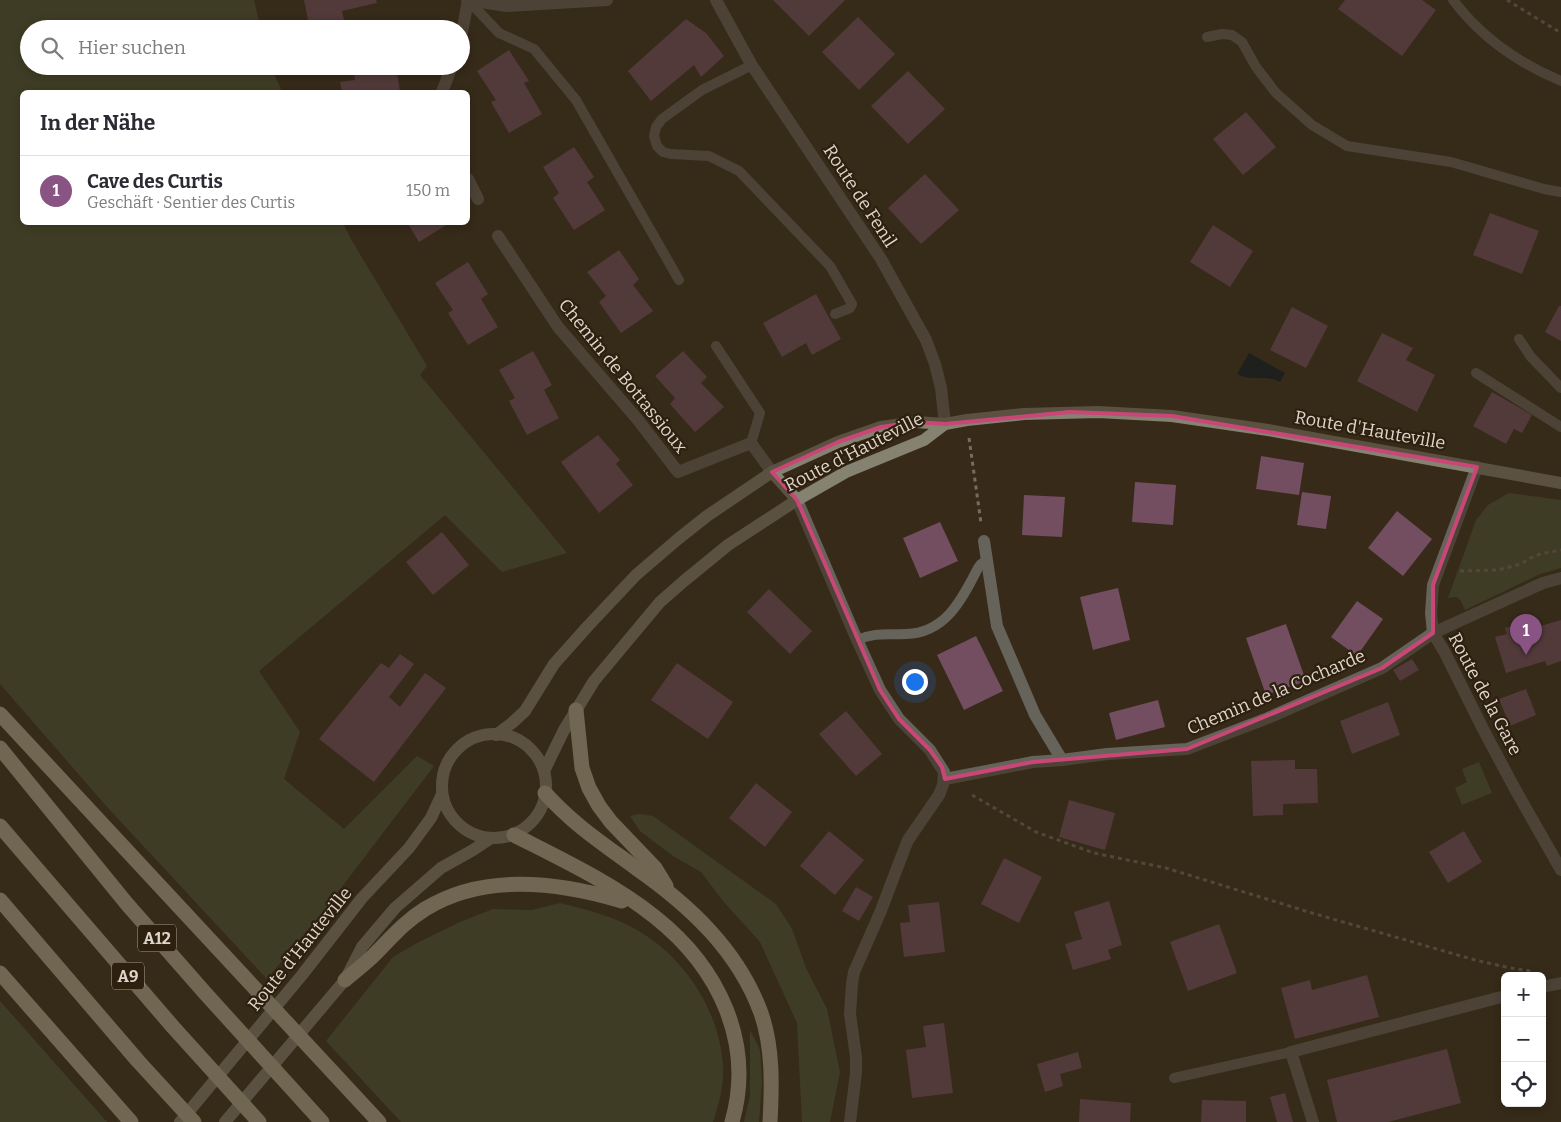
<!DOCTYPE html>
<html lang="de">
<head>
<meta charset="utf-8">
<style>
  body { margin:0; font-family:Bitter,serif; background:#f7f7f7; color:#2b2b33 }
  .controls { position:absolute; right:15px; bottom:15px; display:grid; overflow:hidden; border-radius:8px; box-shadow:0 2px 8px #0003 }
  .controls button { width:45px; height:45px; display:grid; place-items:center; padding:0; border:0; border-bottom:1px solid #e1e1e2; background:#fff; color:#2b2b33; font:25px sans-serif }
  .you { position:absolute; left:914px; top:681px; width:18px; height:18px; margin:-12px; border:4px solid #fff; border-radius:50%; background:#1a73e8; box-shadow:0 0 0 8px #1a73e833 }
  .badge { display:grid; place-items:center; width:32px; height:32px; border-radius:50%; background:#895483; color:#fff; font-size:16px; font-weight:700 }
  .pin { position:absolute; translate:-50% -41px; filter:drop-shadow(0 1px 2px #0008) }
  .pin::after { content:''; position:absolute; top:26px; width:18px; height:15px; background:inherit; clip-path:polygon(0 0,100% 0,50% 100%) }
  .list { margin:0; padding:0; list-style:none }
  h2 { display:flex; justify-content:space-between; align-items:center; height:65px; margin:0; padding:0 20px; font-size:21px }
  h2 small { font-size:16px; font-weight:400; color:#7c7c81 }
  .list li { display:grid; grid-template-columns:32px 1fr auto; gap:15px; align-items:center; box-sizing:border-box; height:70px; padding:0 20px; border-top:1px solid #e1e1e2 }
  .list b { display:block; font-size:19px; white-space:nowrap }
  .list p { margin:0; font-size:16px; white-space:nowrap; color:#7c7c81 }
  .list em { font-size:16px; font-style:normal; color:#7c7c81 }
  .icon { flex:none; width:28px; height:28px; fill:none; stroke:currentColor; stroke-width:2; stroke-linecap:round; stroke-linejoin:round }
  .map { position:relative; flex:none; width:1561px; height:1122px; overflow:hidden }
  .search { position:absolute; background:#fff; box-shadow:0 2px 8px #0003; left:20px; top:20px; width:450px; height:55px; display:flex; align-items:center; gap:12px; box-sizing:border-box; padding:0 18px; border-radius:28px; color:#7c7c81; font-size:19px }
  .panel { position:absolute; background:#fff; box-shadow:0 2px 8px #0003; left:20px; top:90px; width:450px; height:135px; border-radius:8px }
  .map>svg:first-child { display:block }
  .green { fill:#4a5234 }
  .water { fill:#001625 }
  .building { fill:#724e60 }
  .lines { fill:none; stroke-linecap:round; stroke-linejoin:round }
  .path { stroke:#786c5e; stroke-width:3; stroke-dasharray:4 4; stroke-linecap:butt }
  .service { stroke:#66635a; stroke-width:10 }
  .minor { stroke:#66635a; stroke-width:12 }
  .secondary { stroke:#868272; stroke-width:12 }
  .motorway { stroke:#b6af96; stroke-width:15 }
  .marked { fill:none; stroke:#c94777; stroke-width:4; stroke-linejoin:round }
  .labels { text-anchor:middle; stroke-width:4.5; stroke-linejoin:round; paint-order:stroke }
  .shield { fill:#2d200f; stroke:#a99f93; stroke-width:1 }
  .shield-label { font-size:16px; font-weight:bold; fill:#ded5cb }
  .street-label { font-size:18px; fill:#ded5cb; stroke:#2d200f }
</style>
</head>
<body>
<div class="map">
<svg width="1561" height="1122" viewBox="0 0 1561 1122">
  <rect width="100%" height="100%" fill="#372a19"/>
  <g class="green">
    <polygon points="0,0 254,0 261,29 29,29 29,66 271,66 282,92 22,92 22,222 343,223 352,241 427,366 420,375 567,553 502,572 445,515 259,671 300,732 284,779 344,829 417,756 434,766 325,909 267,979 108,808 0,684"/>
    <polygon points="1509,493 1561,500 1561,568 1540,574 1465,610 1461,601 1457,597 1448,598 1476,520 1488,505"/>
    <polygon points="1479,762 1492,793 1462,805 1455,788 1467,782 1462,769"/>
    <polygon points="639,814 653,816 776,904 792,929 806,968 827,1009 840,1072 830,1122 802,1122 797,1023 760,942 723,901 701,872 673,856 640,831 630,816"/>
    <path d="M 560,903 C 588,910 617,917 642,933 C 687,961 720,1013 723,1066 C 724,1085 719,1104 713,1122 L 401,1122 L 326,1041 L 393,957 L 417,943 L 460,922 L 493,909 L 532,910 Z"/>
    <polygon points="0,1001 107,1122 0,1122"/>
    <polygon points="750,1030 760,1050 762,1082 759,1122 744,1122 750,1096"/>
  </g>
  <path class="water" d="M 1249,353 L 1285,373 L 1280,382 C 1266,374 1251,382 1237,374 Z"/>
  <g class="building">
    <polygon points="304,0 376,0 377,3 342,11 346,29 310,29"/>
    <polygon points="773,0 845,0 809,36"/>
    <polygon points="1345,0 1422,0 1436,10 1402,56 1338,9"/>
    <polygon points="858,17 895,54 859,90 822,52"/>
    <polygon points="686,19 706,33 724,56 701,77 694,65 651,101 628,71"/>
    <polygon points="509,50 529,81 524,83 542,114 509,133 491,102 496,100 477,71"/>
    <polygon points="396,67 400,92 342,92 340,82 355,80 354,74"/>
    <polygon points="908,71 945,109 908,144 871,106"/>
    <polygon points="1246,112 1276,147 1243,175 1213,139"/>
    <polygon points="574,147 594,177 587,182 605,210 574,230 553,198 559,193 543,167"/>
    <polygon points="925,174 959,210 921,244 888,208"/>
    <polygon points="1490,213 1539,231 1522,274 1473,255"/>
    <polygon points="407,222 451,222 419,242"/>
    <polygon points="1213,225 1253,251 1230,287 1190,262"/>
    <polygon points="619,250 639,279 633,285 653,311 621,333 599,302 606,296 587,272"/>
    <polygon points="468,262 488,294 481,299 498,327 468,345 448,313 453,310 435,283"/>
    <polygon points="816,294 841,339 812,355 806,343 782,357 763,323"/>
    <polygon points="1559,306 1561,306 1561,341 1545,332"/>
    <polygon points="1292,307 1328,326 1306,368 1270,350"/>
    <polygon points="1382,333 1413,348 1406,360 1435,375 1417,412 1357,381"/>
    <polygon points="533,351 552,385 544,390 559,418 527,435 509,401 515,398 499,370"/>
    <polygon points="683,351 707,377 701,383 724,407 695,432 670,404 675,398 655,376"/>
    <polygon points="1492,392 1532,415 1522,433 1514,429 1506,444 1473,426"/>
    <polygon points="598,435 620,460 616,464 633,485 599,513 561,462"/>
    <polygon points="1261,456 1304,463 1299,495 1256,489"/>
    <polygon points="1135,482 1176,485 1173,525 1132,522"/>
    <polygon points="1302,492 1331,496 1326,529 1297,525"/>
    <polygon points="1024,495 1065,497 1062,537 1022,535"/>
    <polygon points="1397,511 1432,539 1403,576 1368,548"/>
    <polygon points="940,522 958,561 920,578 903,538"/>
    <polygon points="442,532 469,565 433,595 406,562"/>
    <polygon points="1118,588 1130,640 1093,650 1080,597"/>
    <polygon points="769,589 812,631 790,654 747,612"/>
    <polygon points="1357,601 1383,619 1357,656 1331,637"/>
    <polygon points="1534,619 1537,627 1561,620 1561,661 1547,666 1545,661 1506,673 1495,637 1507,634 1505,628"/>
    <polygon points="1286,624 1306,681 1266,695 1246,638"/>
    <polygon points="976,636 1003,691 964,710 937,655"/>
    <polygon points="400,654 414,664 389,697 400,707 425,673 446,688 374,782 319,739 381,663 389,668"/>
    <polygon points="1412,659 1419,670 1400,681 1393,670"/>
    <polygon points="677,663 733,702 708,739 651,700"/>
    <polygon points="1526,689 1536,715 1510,726 1499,699"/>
    <polygon points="1158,700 1165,727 1116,740 1109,713"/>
    <polygon points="1388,702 1400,735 1352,754 1340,721"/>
    <polygon points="846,711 882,754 856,776 819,734"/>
    <polygon points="1295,760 1295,769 1317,769 1318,803 1283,804 1283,815 1253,816 1251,761"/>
    <polygon points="756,783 792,812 765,847 729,818"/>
    <polygon points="1069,800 1115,813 1105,850 1059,837"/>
    <polygon points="829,831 864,860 835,895 800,866"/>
    <polygon points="1464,831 1482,862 1448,883 1429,852"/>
    <polygon points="1004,858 1042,877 1019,923 981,904"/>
    <polygon points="856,887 873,897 859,921 842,911"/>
    <polygon points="1109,901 1122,945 1108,950 1111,959 1073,970 1065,944 1082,939 1074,912"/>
    <polygon points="939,902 945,952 904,957 900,923 910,922 908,905"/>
    <polygon points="1219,924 1237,973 1188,991 1170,942"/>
    <polygon points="1367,975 1379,1017 1295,1039 1281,988 1310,980 1312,990"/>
    <polygon points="944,1023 953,1093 912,1098 906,1050 926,1047 923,1026"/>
    <polygon points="1447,1049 1461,1103 1388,1122 1337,1122 1327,1080"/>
    <polygon points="1078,1052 1082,1068 1060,1074 1063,1086 1045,1092 1037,1064"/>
    <polygon points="1285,1093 1293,1122 1277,1122 1270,1097"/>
    <polygon points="1080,1099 1131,1103 1130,1122 1079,1122"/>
    <polygon points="1202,1100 1246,1101 1246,1122 1201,1122"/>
  </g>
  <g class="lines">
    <g class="path">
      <polyline points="1507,0 1561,33"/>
      <polyline points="969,438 981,523"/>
      <polyline points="1460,571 1498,570 1521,564 1528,559 1540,554 1561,550"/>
      <polyline points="972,795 1036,832 1094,853 1166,868 1312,913 1475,960 1510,968 1531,971"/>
    </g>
    <g class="service">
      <polyline points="468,0 499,33 534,49 576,100 679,280"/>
      <path d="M 1453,0 C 1481,37 1518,63 1561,81"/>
      <polyline points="1207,37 1222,34 1232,35 1242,42 1256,67 1276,93 1312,125 1347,146 1451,162 1544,189 1561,192"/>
      <polyline points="752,65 702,90 662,119 656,127 654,136 657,146 663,152 671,154 709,156 739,171 830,266 852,304 850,308 835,314"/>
      <polyline points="1519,339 1531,357 1561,388"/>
      <polyline points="716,346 760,413 751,443"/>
      <polyline points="1476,373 1561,427"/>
      <path d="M 857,640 C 876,632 886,635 906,634 C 946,633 962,599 978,568 L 981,564 L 987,561"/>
      <polyline points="1174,1078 1291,1052"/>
    </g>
    <g class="minor">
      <polyline points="467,0 507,6 607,0"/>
      <polyline points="716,0 751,64 881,259 926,340 935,364 941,388 945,424"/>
      <polyline points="461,38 468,0"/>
      <polyline points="442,92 452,66"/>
      <polyline points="468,179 478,199"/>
      <polyline points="498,236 558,327 638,420 678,472 751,443 772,472"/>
      <polyline points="1477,467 1433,585 1431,613 1433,633 1444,651 1483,729 1515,789 1561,870"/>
      <polyline points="797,500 854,633 880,690 899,719 930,750 944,772 943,785 939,795 908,840 904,850 880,913 854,972 852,984 850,1014 856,1057 856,1073 850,1122"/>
      <polyline points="984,541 997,626 1035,715 1062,760"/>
      <polyline points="945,779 1033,762 1062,760 1107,754 1187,749 1268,718 1382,668 1433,633 1543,583 1561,578"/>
      <polyline points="1542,987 1561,983"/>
      <polyline points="1313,1122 1291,1052 1505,996"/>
    </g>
    <g class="secondary">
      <polyline points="772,472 797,500"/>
      <circle cx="494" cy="786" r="52"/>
      <polyline points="496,735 512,723 525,711 554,664 588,626 636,575 678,539 707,516 772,472 838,442 881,427 916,422 945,424 967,420 1024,414 1098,412 1172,416 1268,430 1561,483"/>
      <polyline points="544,771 564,730 594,681 660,602 684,581 728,545 797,500 846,472 924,440 945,424"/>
      <polyline points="180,1122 302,975 362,898 409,848 431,818 442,794"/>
      <polyline points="225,1122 345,980 362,947 395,908 441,868 473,850 491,838"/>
    </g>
    <g class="motorway">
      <polyline points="576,710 582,768 589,788 599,806 611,822 655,868 666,886"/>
      <polyline points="0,714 379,1122"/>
      <polyline points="0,748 127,904 205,993 322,1122"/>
      <path d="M 545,793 C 574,825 602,843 636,868 C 689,905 738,950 761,1013 C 773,1047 772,1086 770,1122"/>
      <polyline points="0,826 173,1027 259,1122"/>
      <path d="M 514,835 C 561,859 614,884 655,917 C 718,967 755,1042 732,1122"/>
      <polyline points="0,900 138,1061 194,1122"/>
      <polyline points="0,973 131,1122"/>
      <path d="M 345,980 C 354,972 365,964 374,955 C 391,938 404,922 425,909 C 485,872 559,882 622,901"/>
    </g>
  </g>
  <path d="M0 0H1561V1122H0ZM 1070,412 L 1172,416 L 1477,467 L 1433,585 L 1433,633 L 1382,668 L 1187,749 L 1033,762 L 945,779 L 942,767 L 930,750 L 899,719 L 880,690 L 797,500 L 772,472 L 838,442 L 881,427 L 916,422 L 945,424 Z" fill="#372a19" fill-opacity=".55" fill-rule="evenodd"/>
  <path class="marked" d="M 1070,412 L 1172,416 L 1477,467 L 1433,585 L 1433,633 L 1382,668 L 1187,749 L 1033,762 L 945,779 L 942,767 L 930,750 L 899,719 L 880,690 L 797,500 L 772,472 L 838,442 L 881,427 L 916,422 L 945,424 Z"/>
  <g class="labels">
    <g class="shield">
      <rect x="138" y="924.5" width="38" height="27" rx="4"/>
      <rect x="112" y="962.5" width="32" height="27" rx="4"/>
    </g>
    <g class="shield-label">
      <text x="157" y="944">A12</text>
      <text x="128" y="982">A9</text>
    </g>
    <g class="street-label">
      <text transform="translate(860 196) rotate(57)" y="6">Route de Fenil</text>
      <text transform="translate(623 376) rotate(51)" y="6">Chemin de Bottassioux</text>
      <text transform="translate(1370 430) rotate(10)" y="6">Route d'Hauteville</text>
      <text transform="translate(854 452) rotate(-27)" y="6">Route d'Hauteville</text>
      <text transform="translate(1276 692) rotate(-23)" y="6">Chemin de la Cocharde</text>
      <text transform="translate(1485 694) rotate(62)" y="6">Route de la Gare</text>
      <text transform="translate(300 949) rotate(-51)" y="6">Route d'Hauteville</text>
    </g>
  </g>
</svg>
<div class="controls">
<button>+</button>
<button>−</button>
<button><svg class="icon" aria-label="locate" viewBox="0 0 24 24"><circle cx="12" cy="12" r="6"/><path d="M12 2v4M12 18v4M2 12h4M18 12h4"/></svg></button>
</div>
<div class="you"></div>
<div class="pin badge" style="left:1526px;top:655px">1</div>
<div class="search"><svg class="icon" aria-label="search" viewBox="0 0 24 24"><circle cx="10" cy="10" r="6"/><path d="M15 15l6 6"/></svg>Hier suchen</div>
<section class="panel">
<h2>In der Nähe<small></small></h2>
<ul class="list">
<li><span class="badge">1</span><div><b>Cave des Curtis</b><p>Geschäft · Sentier des Curtis</p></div><em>150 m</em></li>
</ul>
</section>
</div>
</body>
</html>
